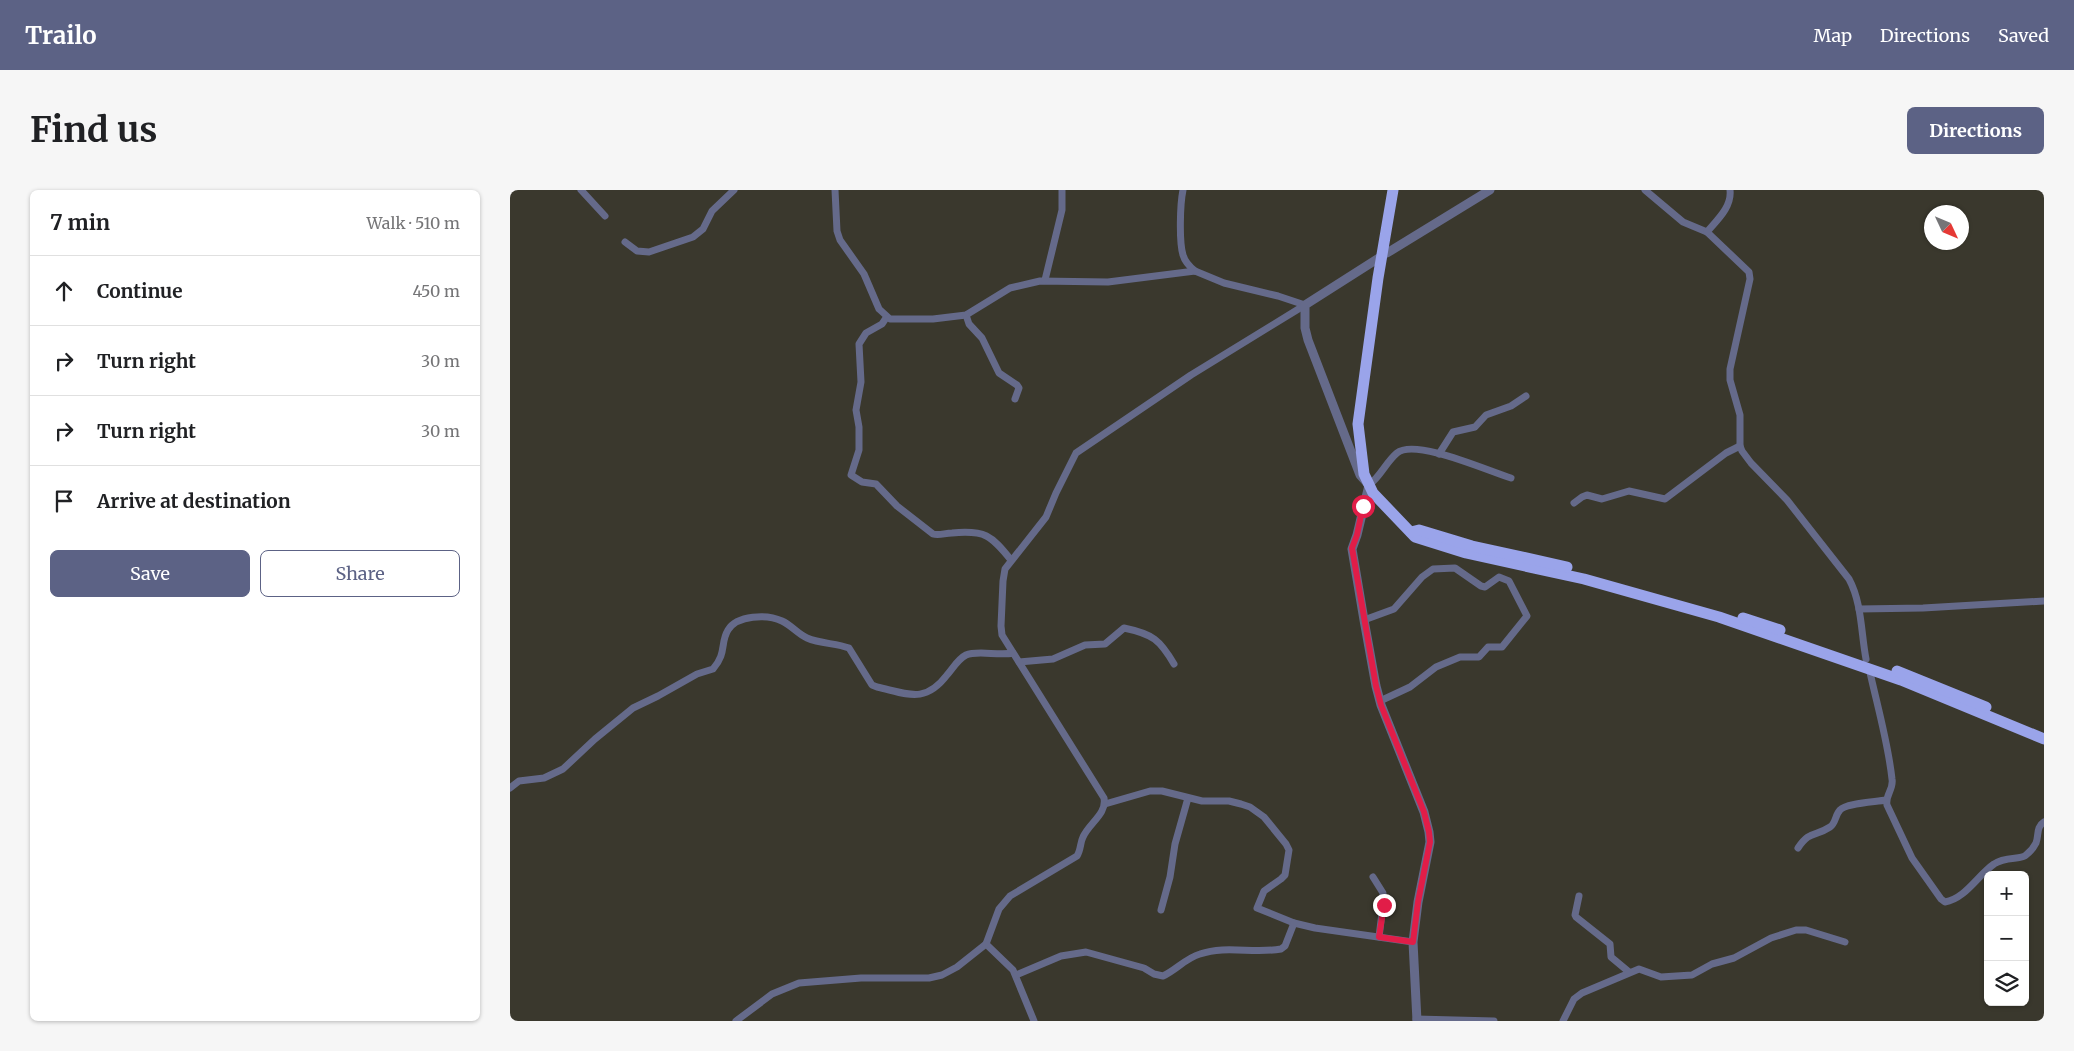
<!DOCTYPE html>
<html lang="en">
<head>
<meta charset="utf-8">
<style>
  body { margin:0; font-family:Merriweather,serif; background:#f6f6f6; color:#202124 }
  .controls { position:absolute; right:15px; bottom:15px; display:grid; overflow:hidden; border-radius:8px; box-shadow:0 1px 4px #0004 }
  .controls button { width:45px; height:45px; display:grid; place-items:center; padding:0; border:0; border-bottom:1px solid #e0e0e0; background:#fff; color:#202124; font:25px sans-serif }
  .compass { position:absolute; left:1414px; top:15px; width:45px; height:45px; border-radius:50%; background:#fff; box-shadow:0 1px 4px #0004; rotate:134deg }
  .stop { position:absolute; width:15px; height:15px; margin:-11px; border:4px solid #e11d48; border-radius:50%; background:#fff }
  .stop.end { background:#e11d48; border-color:#fff; box-shadow:0 1px 5px #0008 }
  .list { margin:0; padding:0; list-style:none }
  h2 { display:flex; justify-content:space-between; align-items:center; height:65px; margin:0; padding:0 20px; font-size:21px }
  h2 small { font-size:16px; font-weight:400; color:#757577 }
  .list li { display:grid; grid-template-columns:32px 1fr auto; gap:15px; align-items:center; box-sizing:border-box; height:70px; padding:0 20px; border-top:1px solid #e0e0e0 }
  .list b { display:block; font-size:19px; white-space:nowrap }
  .list em { font-size:16px; font-style:normal; color:#757577 }
  .actions { display:flex; gap:10px; padding:15px 20px }
  .actions a { flex:1; padding:11px 0; border:1px solid #5c6285; border-radius:8px; text-align:center; font-size:18px; color:#5c6285 }
  .actions .main { background:#5c6285; color:#fff }
  .icon { flex:none; width:28px; height:28px; fill:none; stroke:currentColor; stroke-width:2; stroke-linecap:round; stroke-linejoin:round }
  .map { position:relative; flex:none; width:1534px; height:831px; overflow:hidden; border-radius:8px }
  header { display:flex; align-items:center; gap:30px; box-sizing:border-box; height:70px; padding:0 25px; background:#5c6285; color:#fff }
  header strong { font-size:24px }
  nav { display:flex; gap:28px; margin-inline-start:auto; font-size:18px }
  .intro { display:flex; align-items:center; justify-content:space-between; box-sizing:border-box; height:120px; padding:0 30px }
  h1 { margin:0; font-size:35px }
  .button { padding:12px 22px; border-radius:8px; background:#5c6285; color:#fff; font-size:18px; font-weight:700 }
  main { display:flex; gap:30px; padding:0 30px }
  aside { flex:1; background:#fff; border-radius:8px; box-shadow:0 1px 4px #0004 }
  .map>svg:first-child { display:block }
  .lines { fill:none; stroke-linecap:round; stroke-linejoin:round }
  .minor { stroke:#656a8a; stroke-width:7 }
  .tertiary { stroke:#656a8a; stroke-width:9 }
  .trunk { stroke:#9aa4ea; stroke-width:11 }
  .route { stroke:#e11d48; stroke-width:6 }
</style>
</head>
<body>
<header>
<strong>Trailo</strong>
<nav><a>Map</a><a>Directions</a><a>Saved</a></nav>
</header>
<div class="intro"><h1>Find us</h1><a class="button">Directions</a></div>
<main>
<aside>
<h2>7 min<small>Walk · 510 m</small></h2>
<ul class="list">
<li><svg class="icon" aria-label="ahead" viewBox="0 0 24 24"><path d="M12 20V5M6 11l6-6 6 6"/></svg><div><b>Continue</b></div><em>450 m</em></li>
<li><svg class="icon" aria-label="right" viewBox="0 0 24 24"><path d="M7 20v-9h11M14 6l5 5-5 5"/></svg><div><b>Turn right</b></div><em>30 m</em></li>
<li><svg class="icon" aria-label="right" viewBox="0 0 24 24"><path d="M7 20v-9h11M14 6l5 5-5 5"/></svg><div><b>Turn right</b></div><em>30 m</em></li>
<li><svg class="icon" aria-label="arrive" viewBox="0 0 24 24"><path d="M6 21V4h12l-3 4 3 4H6"/></svg><div><b>Arrive at destination</b></div></li>
</ul>
<div class="actions"><a class="main">Save</a><a>Share</a></div>
</aside>
<div class="map">
<svg width="1534" height="831" viewBox="0 0 1534 831">
  <rect width="100%" height="100%" fill="#3a382d"/>
  <g class="lines">
    <g class="minor">
      <polyline points="71,0 95,26"/>
      <polyline points="325,0 327,41 330,50 354,84 369,119 380,129 423,129 456,125 500,98 530,91 598,92 685,81 714,93 768,106 795,115"/>
      <path d="M 673,0 C 670,14 669,52 673,65 C 675,72 680,77 685,81"/>
      <path d="M 1135,0 L 1173,32 L 1197,42 L 1239,82 L 1240,89 L 1220,179 L 1220,190 L 1230,225 L 1230,256 L 1232,261 L 1241,273 L 1277,310 L 1339,389 C 1352,413 1351,443 1356,469"/>
      <path d="M 1197,42 C 1207,30 1222,17 1220,0"/>
      <polyline points="115,52 127,61 139,62 183,47 193,39 202,21 224,0"/>
      <polyline points="535,90 552,20 552,0"/>
      <polyline points="456,125 459,134 472,148 489,183 507,195 509,198 505,209"/>
      <path d="M 376,128 L 372,134 L 356,143 L 349,154 L 351,192 L 346,220 L 349,237 L 349,260 L 341,285 L 352,292 L 366,294 L 387,316 L 423,344 C 429,346 435,343 442,343 C 475,340 481,345 501,370"/>
      <polyline points="929,264 943,242 965,237 976,225 1001,216 1016,206"/>
      <path d="M 859,295 C 871,286 876,272 887,263 C 905,248 978,281 1001,288"/>
      <polyline points="1064,313 1072,307 1077,305 1092,309 1119,301 1155,309 1216,263 1230,256"/>
      <polyline points="1349,419 1413,418 1534,411"/>
      <polyline points="854,430 884,419 912,387 923,379 945,378 971,396 975,397 989,387 999,391 1017,426 992,457 978,457 969,467 950,467 926,477 900,497 870,511"/>
      <path d="M 509,472 L 543,469 L 575,455 L 595,454 L 614,438 C 643,444 650,450 664,474"/>
      <path d="M 1359,478 C 1367,515 1378,552 1382,589 C 1384,599 1375,605 1377,615 L 1402,668 L 1431,709 L 1435,712 C 1455,709 1468,685 1484,674 C 1495,666 1512,670 1516,665 C 1520,662 1524,657 1526,653 C 1529,645 1526,637 1534,632"/>
      <path d="M 0,598 L 9,591 L 34,588 L 53,579 L 85,549 L 123,518 L 148,506 L 187,484 L 203,479 C 217,463 210,453 218,440 C 227,425 257,424 272,431 C 281,435 288,444 297,448 C 311,454 326,453 339,458 L 362,495 L 367,497 C 398,504 415,514 437,485 C 443,478 448,469 456,465 C 467,460 489,466 503,463"/>
      <polyline points="595,614 640,601 652,601 692,611 719,611 731,614 740,617 754,627 776,654 779,660 775,685 771,689 754,701 747,718 784,733 805,738 903,752"/>
      <path d="M 1288,658 C 1300,640 1305,647 1320,637 C 1326,633 1325,625 1330,620 C 1336,613 1365,612 1376,610"/>
      <polyline points="863,687 873,703 873,715 869,747"/>
      <polyline points="1069,706 1065,725 1066,727 1100,754 1101,767 1119,782"/>
      <polyline points="651,720 660,687 665,654 678,608"/>
      <polyline points="476,754 503,780 524,831"/>
      <path d="M 506,785 L 551,766 L 576,762 L 634,778 L 644,784 L 653,786 C 666,780 676,768 690,764 C 716,755 744,764 771,759 L 775,756 L 784,733"/>
      <polyline points="906,829 984,831"/>
      <path d="M 226,831 L 262,804 L 289,793 L 351,788 L 419,788 L 432,785 L 447,777 L 476,754 L 489,719 L 500,706 L 567,666 C 571,660 570,653 573,647 C 579,633 597,624 594,608 L 492,445 L 491,436 L 493,391 L 495,379 L 536,327 L 546,303 L 566,263 L 681,185 L 795,115"/>
      <polyline points="1053,831 1064,809 1072,803 1129,779 1151,787 1182,785 1202,774 1224,768 1261,748 1286,740 1296,740 1335,752"/>
    </g>
    <g class="tertiary">
      <polyline points="877,63 980,0"/>
      <polyline points="872,66 795,115 795,138 798,150 850,285 859,295 847,345 842,359 854,430 866,496 871,515 914,622 919,642 920,652 908,712 903,752 907,831"/>
    </g>
    <g class="trunk">
      <polyline points="883,0 868,88 848,234 854,284 863,303 905,347 956,363 1074,389 1209,427 1391,490 1534,549"/>
      <polyline points="901,342 909,340 962,356 1057,377"/>
      <polyline points="1233,428 1270,440"/>
      <polyline points="1387,481 1476,517"/>
    </g>
  </g>
  <g class="lines">
    <polyline class="route" points="853,316 847,345 842,358 866,496 871,515 914,622 919,642 920,652 908,712 903,752 869,747 874,715"/>
  </g>
</svg>
<div class="controls">
<button>+</button>
<button>−</button>
<button><svg class="icon" aria-label="layers" viewBox="0 0 24 24"><path d="M12 4l9 5-9 5-9-5zM3 14l9 5 9-5"/></svg></button>
</div>
<svg class="compass" viewBox="-18 -18 36 36"><path d="M0-13l5 13h-10z" fill="#e53935"/><path d="M0 13l5-13h-10z" fill="#757577"/></svg>
<div class="stop" style="left:853px;top:316px"></div>
<div class="stop end" style="left:874px;top:715px"></div>
</div>
</main>
</body>
</html>
